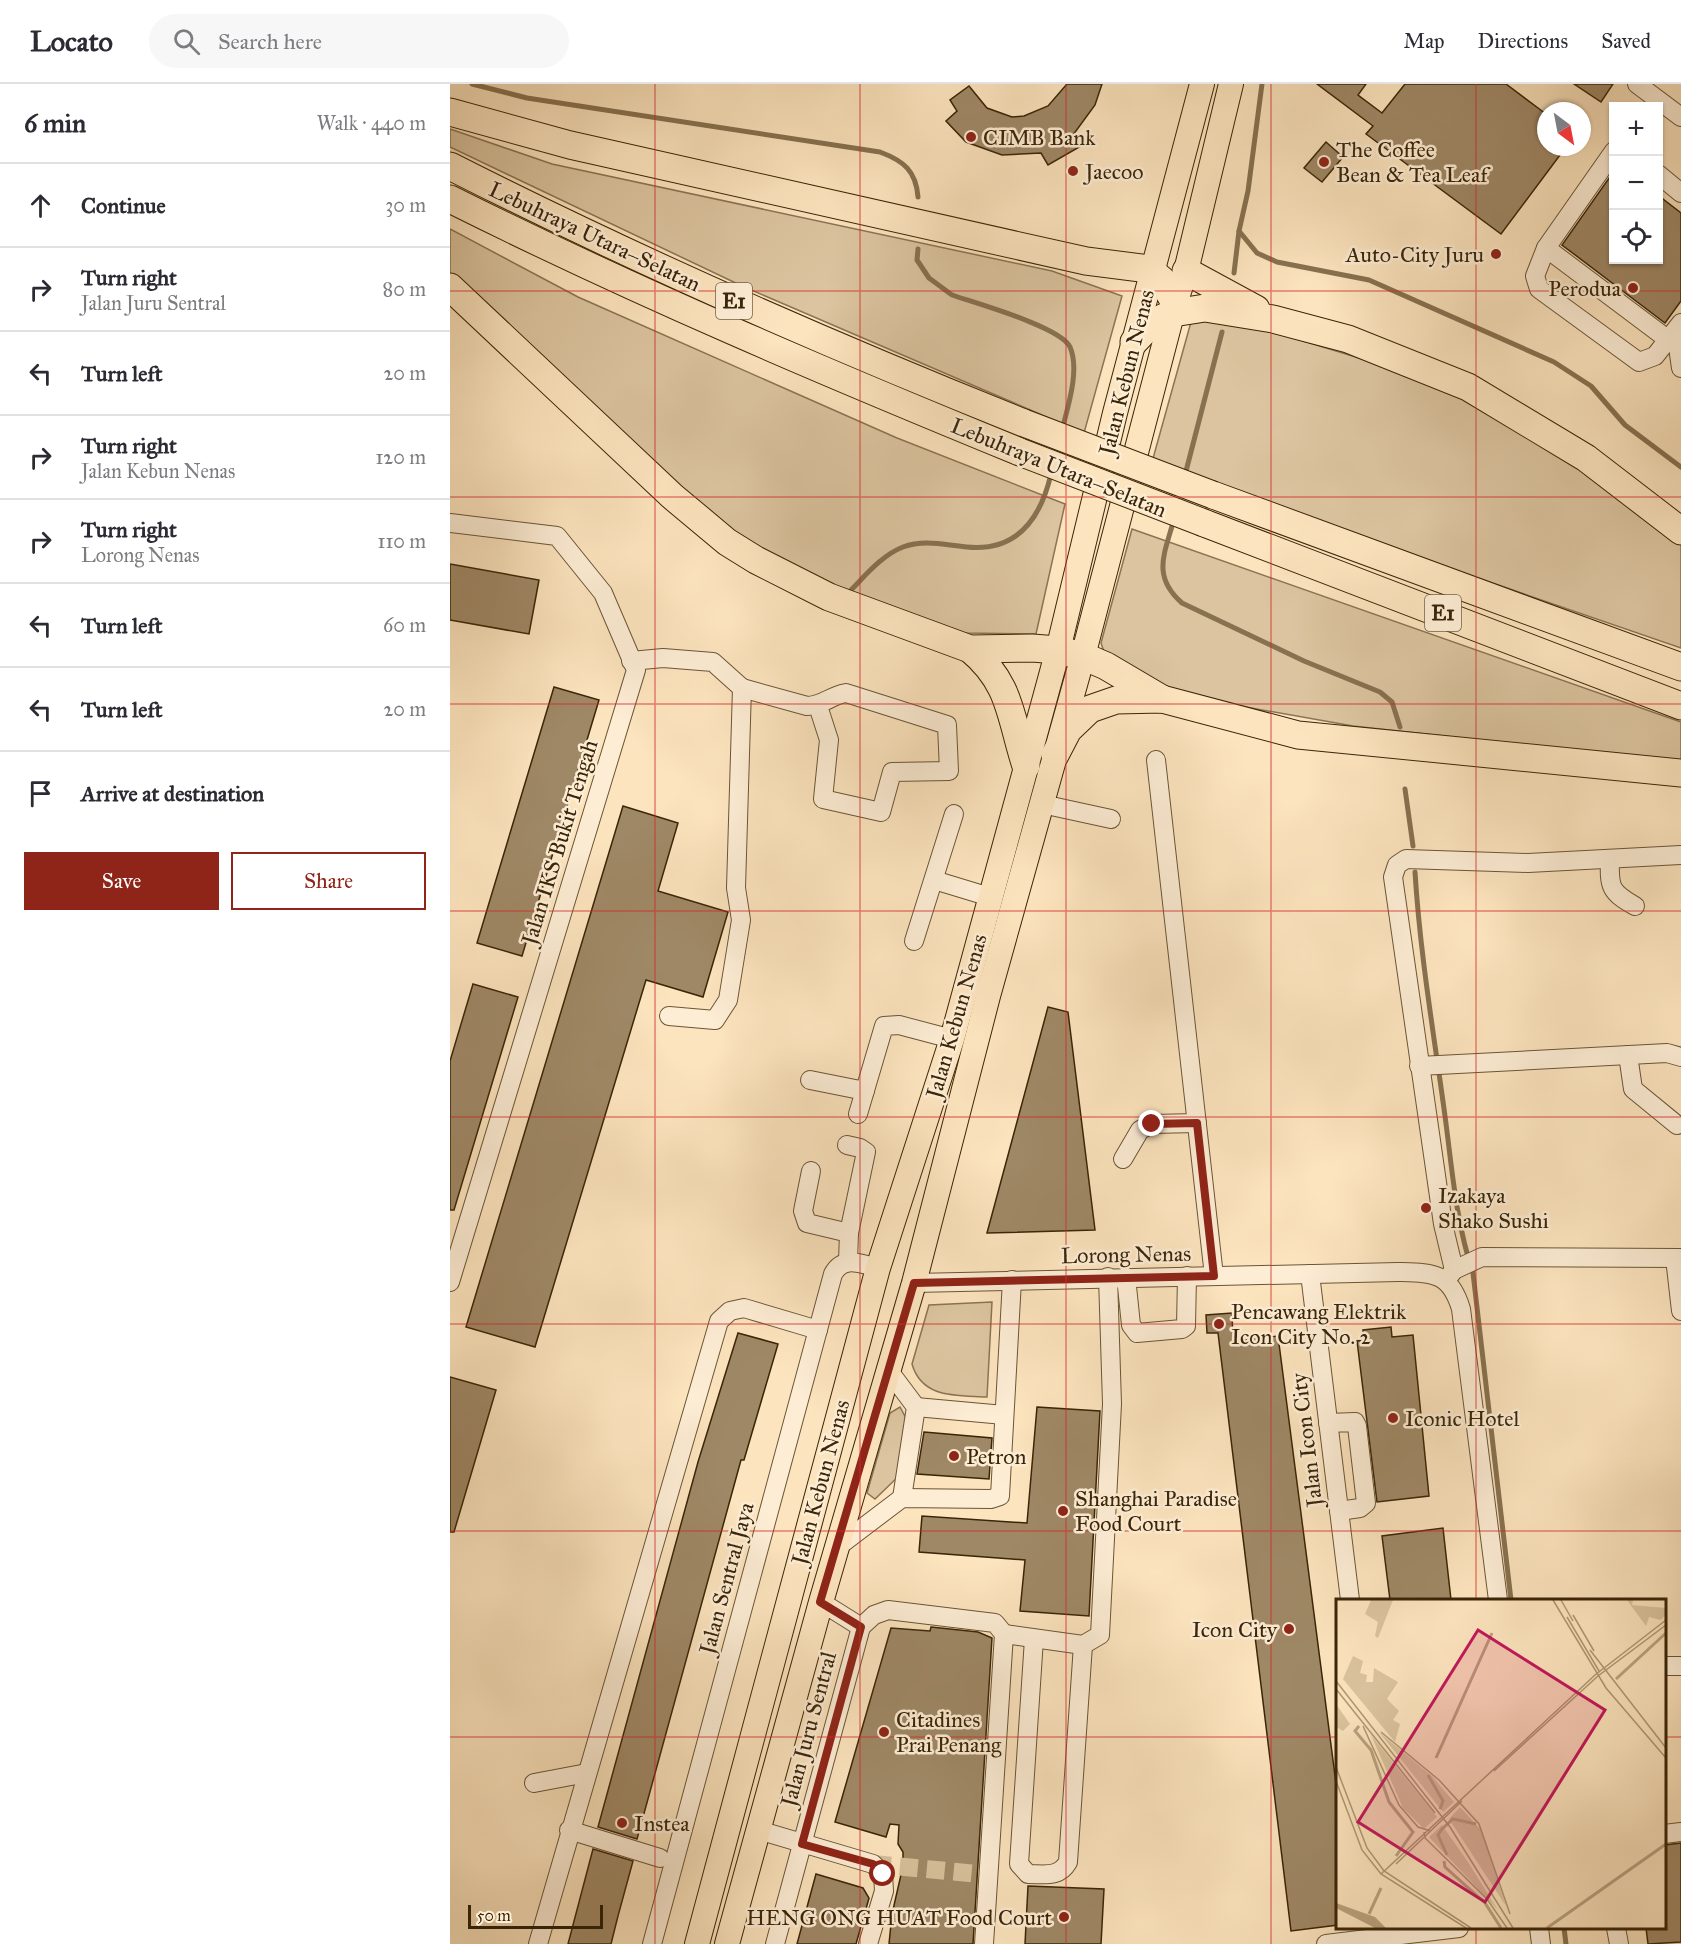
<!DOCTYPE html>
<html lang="en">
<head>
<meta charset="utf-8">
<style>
  body { margin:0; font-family:"IM FELL Great Primer",serif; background:#f7f7f7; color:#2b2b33 }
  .controls { position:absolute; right:18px; top:18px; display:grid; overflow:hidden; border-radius:0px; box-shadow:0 2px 4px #0004 }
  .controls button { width:54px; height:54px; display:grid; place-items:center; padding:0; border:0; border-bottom:2px solid #e1e1e2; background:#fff; color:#2b2b33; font:30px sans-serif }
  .compass { position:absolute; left:1087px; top:18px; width:54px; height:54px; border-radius:50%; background:#fff; box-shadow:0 2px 4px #0004; rotate:148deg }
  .scale { position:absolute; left:18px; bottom:15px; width:135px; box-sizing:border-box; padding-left:6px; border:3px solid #3a2507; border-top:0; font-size:16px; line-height:21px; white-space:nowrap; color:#3a2507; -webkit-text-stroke:4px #fdedd5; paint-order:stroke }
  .stop { position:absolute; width:18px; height:18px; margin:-14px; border:4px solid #8f2418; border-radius:50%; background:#fff }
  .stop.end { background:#8f2418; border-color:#fff; box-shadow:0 2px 6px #0008 }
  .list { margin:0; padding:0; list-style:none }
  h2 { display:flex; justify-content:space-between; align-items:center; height:78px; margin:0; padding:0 24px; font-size:26px }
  h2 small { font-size:20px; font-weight:400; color:#7c7c81 }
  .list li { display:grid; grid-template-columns:39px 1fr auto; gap:18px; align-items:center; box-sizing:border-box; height:84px; padding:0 24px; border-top:2px solid #e1e1e2 }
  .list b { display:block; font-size:22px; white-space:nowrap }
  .list p { margin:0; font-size:20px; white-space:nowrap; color:#7c7c81 }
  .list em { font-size:20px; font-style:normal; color:#7c7c81 }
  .actions { display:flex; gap:12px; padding:18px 24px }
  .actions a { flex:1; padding:14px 0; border:2px solid #8f2418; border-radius:0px; text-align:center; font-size:21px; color:#8f2418 }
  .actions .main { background:#8f2418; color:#fff }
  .icon { flex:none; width:33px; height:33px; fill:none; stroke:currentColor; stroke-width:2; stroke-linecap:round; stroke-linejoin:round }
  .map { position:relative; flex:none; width:1231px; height:1860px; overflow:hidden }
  header { display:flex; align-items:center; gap:36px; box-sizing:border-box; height:84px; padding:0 30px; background:#fff; border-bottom:2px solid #e1e1e2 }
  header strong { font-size:28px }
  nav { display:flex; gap:33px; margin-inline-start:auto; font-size:21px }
  .search { width:420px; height:54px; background:#f7f7f7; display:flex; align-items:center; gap:15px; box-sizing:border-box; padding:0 21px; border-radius:33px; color:#7c7c81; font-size:22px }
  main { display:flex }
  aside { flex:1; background:#fff }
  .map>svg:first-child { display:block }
  .green { fill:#dbc49f; stroke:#8a7453; stroke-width:1.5 }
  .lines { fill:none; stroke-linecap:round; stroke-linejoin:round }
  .stream { stroke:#877150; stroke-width:5 }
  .building { fill:#9f8866; stroke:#3a2507; stroke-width:1.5 }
  .minor-tunnel { stroke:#d5be99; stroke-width:18; stroke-dasharray:18 9; stroke-linecap:butt }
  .minor-casing { stroke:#6a5535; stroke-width:20 }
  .major-casing { stroke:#3a2507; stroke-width:26 }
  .highway-casing { stroke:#3a2507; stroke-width:29 }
  .minor { stroke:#fdedd5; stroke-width:18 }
  .major { stroke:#fce4be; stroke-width:24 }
  .highway { stroke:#fce4be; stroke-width:27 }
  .highway-bridge-casing { stroke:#3a2507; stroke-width:29; stroke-linecap:butt }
  .highway-bridge { stroke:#fce4be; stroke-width:27 }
  .route { stroke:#8f2418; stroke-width:8 }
  .grid { fill:none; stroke:#d62828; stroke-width:1.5; stroke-opacity:0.55 }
  .poi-dot { fill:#8f2418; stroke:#fdedd5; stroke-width:2 }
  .labels { text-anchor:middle; stroke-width:5; stroke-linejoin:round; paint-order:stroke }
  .shield { fill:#fdedd5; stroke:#746145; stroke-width:1.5 }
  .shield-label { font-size:21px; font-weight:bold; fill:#3a2507 }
  .poi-label { font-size:22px; fill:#3a2507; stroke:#fdedd5; text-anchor:start }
  .street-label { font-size:22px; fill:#3a2507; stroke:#fdedd5 }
  .inset-river { fill:none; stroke:#baa380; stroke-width:3 }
  .inset-road { fill:none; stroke:#ae9875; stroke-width:1.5 }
  .view { fill:#c2185b; fill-opacity:0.15; stroke:#c2185b; stroke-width:3 }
  .inset-edge { fill:none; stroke:#3a2507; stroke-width:3 }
</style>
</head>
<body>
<header>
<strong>Locato</strong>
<div class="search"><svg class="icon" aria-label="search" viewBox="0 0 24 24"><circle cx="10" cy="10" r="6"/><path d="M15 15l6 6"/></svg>Search here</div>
<nav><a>Map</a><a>Directions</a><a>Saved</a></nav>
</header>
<main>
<aside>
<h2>6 min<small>Walk · 440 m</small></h2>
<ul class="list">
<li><svg class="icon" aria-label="ahead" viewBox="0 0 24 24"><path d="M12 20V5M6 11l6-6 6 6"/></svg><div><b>Continue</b></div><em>30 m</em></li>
<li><svg class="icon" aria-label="right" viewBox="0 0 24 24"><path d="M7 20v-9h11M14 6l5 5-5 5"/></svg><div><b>Turn right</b><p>Jalan Juru Sentral</p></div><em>80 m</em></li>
<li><svg class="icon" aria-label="left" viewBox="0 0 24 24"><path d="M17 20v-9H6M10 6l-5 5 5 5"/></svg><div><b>Turn left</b></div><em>20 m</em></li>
<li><svg class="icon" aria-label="right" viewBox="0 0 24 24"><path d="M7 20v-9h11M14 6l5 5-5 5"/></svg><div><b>Turn right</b><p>Jalan Kebun Nenas</p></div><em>120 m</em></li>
<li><svg class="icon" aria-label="right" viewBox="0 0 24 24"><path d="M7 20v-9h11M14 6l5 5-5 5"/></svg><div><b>Turn right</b><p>Lorong Nenas</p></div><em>110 m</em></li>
<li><svg class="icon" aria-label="left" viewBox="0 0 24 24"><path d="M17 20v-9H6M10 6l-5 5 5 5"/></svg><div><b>Turn left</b></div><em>60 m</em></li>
<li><svg class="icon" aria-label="left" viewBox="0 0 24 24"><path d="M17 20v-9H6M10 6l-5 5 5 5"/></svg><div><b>Turn left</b></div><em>20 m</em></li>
<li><svg class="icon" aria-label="arrive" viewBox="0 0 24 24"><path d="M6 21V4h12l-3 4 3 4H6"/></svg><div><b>Arrive at destination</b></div></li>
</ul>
<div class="actions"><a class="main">Save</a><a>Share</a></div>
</aside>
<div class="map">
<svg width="1231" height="1860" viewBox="0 0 1231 1860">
  <rect width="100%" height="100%" fill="#fce4be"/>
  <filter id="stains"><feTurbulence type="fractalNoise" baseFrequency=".00333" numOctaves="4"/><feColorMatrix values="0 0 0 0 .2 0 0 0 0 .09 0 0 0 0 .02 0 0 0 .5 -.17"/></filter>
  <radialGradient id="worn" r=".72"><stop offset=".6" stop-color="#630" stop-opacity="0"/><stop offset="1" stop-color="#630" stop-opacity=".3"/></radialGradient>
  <g class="green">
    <polygon points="0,45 102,80 602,187 672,212 634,349 292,202 0,63"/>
    <polygon points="0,145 128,213 447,354 615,420 586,550 515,549 339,486 268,441 0,195"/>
    <polygon points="777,234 975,294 1060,336 1231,457 1231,564 952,468 702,378 741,238"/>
    <polygon points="682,445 1231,638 1231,678 903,642 762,617 703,599 655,571 651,559"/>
    <path d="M 542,1218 L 537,1313 C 507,1311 472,1315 462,1280 L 479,1221 Z"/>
    <polygon points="450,1323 458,1338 453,1388 425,1415 417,1409 440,1329"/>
  </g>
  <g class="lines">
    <g class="stream">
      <path d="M 22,0 L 77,14 L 430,68 C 454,77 466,87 468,113"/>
      <polyline points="812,0 798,107 789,147 807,169 827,178 919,196 1104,278 1141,302 1175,341 1231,383"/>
      <path d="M 468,165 L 467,176 L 479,194 L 502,211 C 525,219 611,243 620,263 C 630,286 618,322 612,346"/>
      <polyline points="784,189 789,147"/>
      <polyline points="735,391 772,248"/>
      <path d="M 724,435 C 715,469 701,492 732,519 L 854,577 L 930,608 L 942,618 L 950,643"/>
      <path d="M 400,507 C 415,492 432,471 453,463 C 474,455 495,461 517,463 C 568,468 591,433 601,390"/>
      <polyline points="955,705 963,762"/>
      <path d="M 965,788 C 970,870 984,951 995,1032 C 1002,1084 1006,1139 1023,1189 L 1061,1516"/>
      <polyline points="1114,1844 1116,1860"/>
    </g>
  </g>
  <g class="building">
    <polygon points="617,0 652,0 645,21 623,51 631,62 598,81 591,69 552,71 516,58 496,37 507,27 500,16 519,2 537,24 562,33 574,32 598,22"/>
    <polygon points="867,0 916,0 908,11 932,29 955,0 1056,0 1096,30 1096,63 1116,63 1051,150 916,50 923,42"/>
    <polygon points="1124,0 1163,0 1151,18"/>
    <polygon points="876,58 893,73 872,98 854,84"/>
    <polygon points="1164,87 1164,176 1209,176 1209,112 1231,129 1231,217 1215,239 1112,161"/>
    <polygon points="0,480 89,496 79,550 0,536"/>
    <polygon points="104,603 149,616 72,872 27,859"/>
    <polygon points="173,722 228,739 208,807 278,828 253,913 196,896 85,1263 16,1243"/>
    <polygon points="23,900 68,913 4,1126 0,1126 0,977"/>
    <polygon points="598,923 618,928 645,1146 537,1149"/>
    <polygon points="782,1229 783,1257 828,1252 888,1715 888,1841 841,1847 768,1249 757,1249 756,1231"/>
    <polygon points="941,1243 942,1253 963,1251 979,1412 927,1418 907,1257 914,1256 913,1246"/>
    <polygon points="288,1249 328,1260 294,1376 291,1376 187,1755 148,1743 248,1378"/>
    <polygon points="0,1293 46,1306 4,1448 0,1448"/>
    <polygon points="587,1323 650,1327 639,1532 570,1527 575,1476 469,1468 472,1432 577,1439"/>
    <polygon points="474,1348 542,1354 539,1395 467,1390"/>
    <polygon points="993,1444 1001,1516 940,1516 932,1452"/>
    <polygon points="481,1543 528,1548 542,1554 523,1860 439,1860 442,1830 453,1782 453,1768 448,1760 449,1741 440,1740 436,1753 385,1738 441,1544 480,1547"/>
    <polygon points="1231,1759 1231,1858 1198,1860 1196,1844 1215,1844 1215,1761"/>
    <polygon points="143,1765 183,1777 168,1832 161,1860 118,1860"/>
    <polygon points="366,1790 413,1804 419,1814 406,1860 347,1860"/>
    <polygon points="578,1802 654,1805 651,1860 575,1860"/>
  </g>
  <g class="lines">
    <polyline class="minor-tunnel" points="423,1780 539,1791"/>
    <g class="minor-casing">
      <g id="minor">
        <polyline points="1187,0 1231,33"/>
        <polyline points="1164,67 1096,164 1085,192 1089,205 1189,278 1205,272 1231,239"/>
        <polyline points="1208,90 1231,109"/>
        <polyline points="1096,164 1228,263 1231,284"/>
        <polyline points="0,439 107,452 153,509 186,586 0,1198"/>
        <polyline points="181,577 213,574 263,578 292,604 286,804 291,836 278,916 265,936 219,932"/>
        <path d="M 292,604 L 357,622 C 373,622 379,612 396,609 L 497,641 L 499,687 L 442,688 L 431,728 L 373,715 L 379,656 L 368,622"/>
        <polyline points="706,676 764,1192"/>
        <polyline points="592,720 661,735"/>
        <path d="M 1160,775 C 1159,803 1160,808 1185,822"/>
        <polyline points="484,796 540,813"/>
        <polyline points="464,857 504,730"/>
        <polyline points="1178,971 1183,1005 1227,1041"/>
        <polyline points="969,982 1217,969 1231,973"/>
        <polyline points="360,996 415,1007"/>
        <polyline points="408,1030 434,942 449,941 502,955"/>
        <polyline points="397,1061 410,1064 416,1068 399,1149"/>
        <polyline points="673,1075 690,1046 702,1040 747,1039"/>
        <polyline points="361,1087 353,1127 357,1139 399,1149 398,1177"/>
        <polyline points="1225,1174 1231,1227"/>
        <polyline points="1004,1186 993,1140 943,793 947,781 956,775 1078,779 1231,771"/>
        <polyline points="860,1190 900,1516"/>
        <polyline points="676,1193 681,1241 687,1249 732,1245 736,1242 737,1192"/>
        <polyline points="997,1195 1004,1186 1032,1173 1231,1174"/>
        <path d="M 464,1199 L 948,1188 C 983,1189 1000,1188 1011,1225 L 1048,1516"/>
        <polyline points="439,1287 466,1323 452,1414"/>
        <polyline points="466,1323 554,1331"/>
        <polyline points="878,1339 905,1338 907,1342 916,1419 910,1424 889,1427"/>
        <polyline points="386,1464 452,1414 541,1415 550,1412 562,1196"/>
        <polyline points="371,1518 411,1543"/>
        <polyline points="411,1543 424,1531 438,1526 545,1539 554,1550 534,1860"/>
        <polyline points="554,1550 633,1561 650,1551 662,1320 658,1193"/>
        <path d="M 584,1555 L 569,1780 L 578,1790 C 594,1790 609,1794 618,1778 L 633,1561"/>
        <polyline points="1214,1582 1231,1582"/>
        <polyline points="84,1699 137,1689"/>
        <polyline points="119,1746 210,1774"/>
        <polyline points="308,1746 423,1780 433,1790 434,1807 418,1860"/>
        <polyline points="1214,1750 1231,1748"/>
        <polyline points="1089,1844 1091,1860"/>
        <polyline points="1166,1844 1169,1860"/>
        <polyline points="88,1860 269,1237 280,1227 294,1224 368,1246"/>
        <path d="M 202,1860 L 383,1190 C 393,1171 411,1180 428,1184"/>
        <polyline points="325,1860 411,1543"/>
        <polyline points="876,1860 1009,1844"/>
      </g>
    </g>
    <g class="major-casing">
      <g id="major">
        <polyline points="247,1860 428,1184 502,955 608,566 665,329 752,0"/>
        <polyline points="277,1860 371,1518 464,1199 538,912 633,572 725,219 736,187 781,0"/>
      </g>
    </g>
    <g class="highway-casing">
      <g id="highway">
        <polyline points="0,28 120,61 636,177 699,185 712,196 725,219"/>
        <path d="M 0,82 C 187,177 379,261 574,339"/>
        <path d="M 0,115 C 186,208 377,289 570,368"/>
        <polyline points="736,187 806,225"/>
        <polyline points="0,203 222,412 277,458 306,476 379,513 520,565 582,564 608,566 633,572 656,582 712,615"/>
        <polyline points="684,258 702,239 723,229 755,224 823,235 898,255 1018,303 1136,374 1231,447"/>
        <polyline points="763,411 1231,583"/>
        <polyline points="754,439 1231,622"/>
        <path d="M 520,565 C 562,600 560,634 576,682"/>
        <polyline points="605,671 618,646 640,625 666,616 712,615 848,651 1231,689"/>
      </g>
    </g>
    <use href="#minor" class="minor"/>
    <use href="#major" class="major"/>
    <use href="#highway" class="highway"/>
    <g class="highway-bridge-casing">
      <g id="highway-bridge">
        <polyline points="574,339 763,411"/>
        <polyline points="570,368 754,439"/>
      </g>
    </g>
    <use href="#highway-bridge" class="highway-bridge"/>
  </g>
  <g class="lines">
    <polyline class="route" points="433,1790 423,1780 352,1760 411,1543 370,1518 464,1199 764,1192 747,1039 702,1040"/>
  </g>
  <path class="grid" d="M 205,0 L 205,1860M 410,0 L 410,1860M 616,0 L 616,1860M 821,0 L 821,1860M 1026,0 L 1026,1516M 0,207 L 1231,207M 0,413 L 1231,413M 0,620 L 1231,620M 0,827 L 1231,827M 0,1033 L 1231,1033M 0,1240 L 1231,1240M 0,1447 L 1231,1447M 0,1653 L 888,1653M 1214,1653 L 1231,1653M 1026,1844 L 1026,1860"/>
  <g class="poi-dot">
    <circle cx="521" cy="53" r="6"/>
    <circle cx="874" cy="78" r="6"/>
    <circle cx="623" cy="87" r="6"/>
    <circle cx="1046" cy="170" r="6"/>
    <circle cx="1183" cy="204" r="6"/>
    <circle cx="976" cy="1124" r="6"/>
    <circle cx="769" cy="1240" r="6"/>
    <circle cx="943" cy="1334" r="6"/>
    <circle cx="504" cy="1372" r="6"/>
    <circle cx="613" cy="1427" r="6"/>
    <circle cx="839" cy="1545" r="6"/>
    <circle cx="434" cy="1648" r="6"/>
    <circle cx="172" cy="1739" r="6"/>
    <circle cx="614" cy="1833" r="6"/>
  </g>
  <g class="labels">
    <g class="shield">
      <rect x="266" y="199" width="36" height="36" rx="4.5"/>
      <rect x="975" y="511" width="36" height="36" rx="4.5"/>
    </g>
    <g class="shield-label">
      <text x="284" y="224">E1</text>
      <text x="993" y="536">E1</text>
    </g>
    <g class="poi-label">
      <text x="533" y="61">CIMB Bank</text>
      <text x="886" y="73">The Coffee<tspan x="886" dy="25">Bean &amp; Tea Leaf</tspan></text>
      <text x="635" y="95">Jaecoo</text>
      <text x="1034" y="178" text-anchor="end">Auto-City Juru</text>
      <text x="1171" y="212" text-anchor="end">Perodua</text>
      <text x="988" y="1119">Izakaya<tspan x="988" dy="25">Shako Sushi</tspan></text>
      <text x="781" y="1235">Pencawang Elektrik<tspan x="781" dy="25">Icon City No. 2</tspan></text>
      <text x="955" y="1342">Iconic Hotel</text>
      <text x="516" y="1380">Petron</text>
      <text x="625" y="1422">Shanghai Paradise<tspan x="625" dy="25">Food Court</tspan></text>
      <text x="827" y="1553" text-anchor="end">Icon City</text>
      <text x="446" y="1643">Citadines<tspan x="446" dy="25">Prai Penang</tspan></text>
      <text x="184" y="1747">Instea</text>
      <text x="602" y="1841" text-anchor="end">HENG ONG HUAT Food Court</text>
    </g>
    <g class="street-label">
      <text transform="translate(145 152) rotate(25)" y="8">Lebuhraya Utara–Selatan</text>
      <text transform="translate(676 288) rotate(-76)" y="8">Jalan Kebun Nenas</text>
      <text transform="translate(609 383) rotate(22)" y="8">Lebuhraya Utara–Selatan</text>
      <text transform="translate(109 758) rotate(-73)" y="8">Jalan IKS Bukit Tengah</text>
      <text transform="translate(506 932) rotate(-74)" y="8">Jalan Kebun Nenas</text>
      <text transform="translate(676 1170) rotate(-1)" y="8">Lorong Nenas</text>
      <text transform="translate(856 1356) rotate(-97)" y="8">Jalan Icon City</text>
      <text transform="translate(370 1398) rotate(-75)" y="8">Jalan Kebun Nenas</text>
      <text transform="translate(276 1494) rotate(-75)" y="8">Jalan Sentral Jaya</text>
      <text transform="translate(358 1645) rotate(-75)" y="8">Jalan Juru Sentral</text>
    </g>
  </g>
  <g transform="translate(886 1515)">
    <rect width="330" height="330" fill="#fce4be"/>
    <path d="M 35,1 L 57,1 L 42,39 L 39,37 L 42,23 L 29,15 ZM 291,1 L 297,1 L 296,6 L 330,9 L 330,15 L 325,21 L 313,18 L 310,27 ZM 17,57 L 27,62 L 24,74 L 31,76 L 30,83 L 37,83 L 38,69 L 62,83 L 51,100 L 63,112 L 57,121 L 64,125 L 59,143 L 7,80 ZM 0,105 L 14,125 L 7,132 L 0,128 ZM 43,133 L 97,178 L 118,203 L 107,213 ZM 35,136 L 101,218 L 88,230 L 67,209 ZM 124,208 L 145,231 L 170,307 L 113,220 ZM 106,226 L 132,263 L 162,311 L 93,238 Z" fill="#dbc49f"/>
    <path d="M 0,304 L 39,318 L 50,329 L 39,329 L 0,309 Z" fill="#baa380"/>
    <path class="inset-river" d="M 280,80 L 330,34M 23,127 L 19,132 L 35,151 L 53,203 L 77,233 L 60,257M 100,159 L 156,34M 92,176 L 107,202 L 104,210M 111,256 L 102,236 L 106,230 L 117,220 L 140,225M 108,262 L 109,268 L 149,304 L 165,329M 33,315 L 45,289M 211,329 L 330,245"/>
    <path class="inset-road" d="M 217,1 L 270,89 L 330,159M 225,1 L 237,22M 237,16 L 258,52M 231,18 L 263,72M 254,51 L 330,149M 0,82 L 114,228 L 177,329M 0,90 L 99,214M 27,127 L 63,206 L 82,228 L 95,232M 45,133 L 103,181 L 143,225 L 174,315M 0,168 L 31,249 L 48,272 L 135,329M 158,172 L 262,77 L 330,26M 0,182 L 26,251 L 45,275 L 130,329M 88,233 L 89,239 L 151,300 L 171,329M 60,265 L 126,202M 45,275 L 259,76 L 330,21"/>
    <path class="view" d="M 142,31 L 269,111 L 149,303 L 22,223 Z"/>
    <rect width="330" height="330" class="inset-edge"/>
  </g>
  <rect width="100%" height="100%" filter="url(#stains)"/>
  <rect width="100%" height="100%" fill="url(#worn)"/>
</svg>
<div class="controls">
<button>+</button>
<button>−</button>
<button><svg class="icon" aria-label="locate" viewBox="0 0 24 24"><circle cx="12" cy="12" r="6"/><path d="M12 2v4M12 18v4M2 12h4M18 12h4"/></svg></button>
</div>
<svg class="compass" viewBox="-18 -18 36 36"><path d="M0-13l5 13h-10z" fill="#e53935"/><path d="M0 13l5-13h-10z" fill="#7c7c81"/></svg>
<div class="scale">50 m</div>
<div class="stop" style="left:433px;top:1790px"></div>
<div class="stop end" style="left:702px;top:1040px"></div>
</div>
</main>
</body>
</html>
